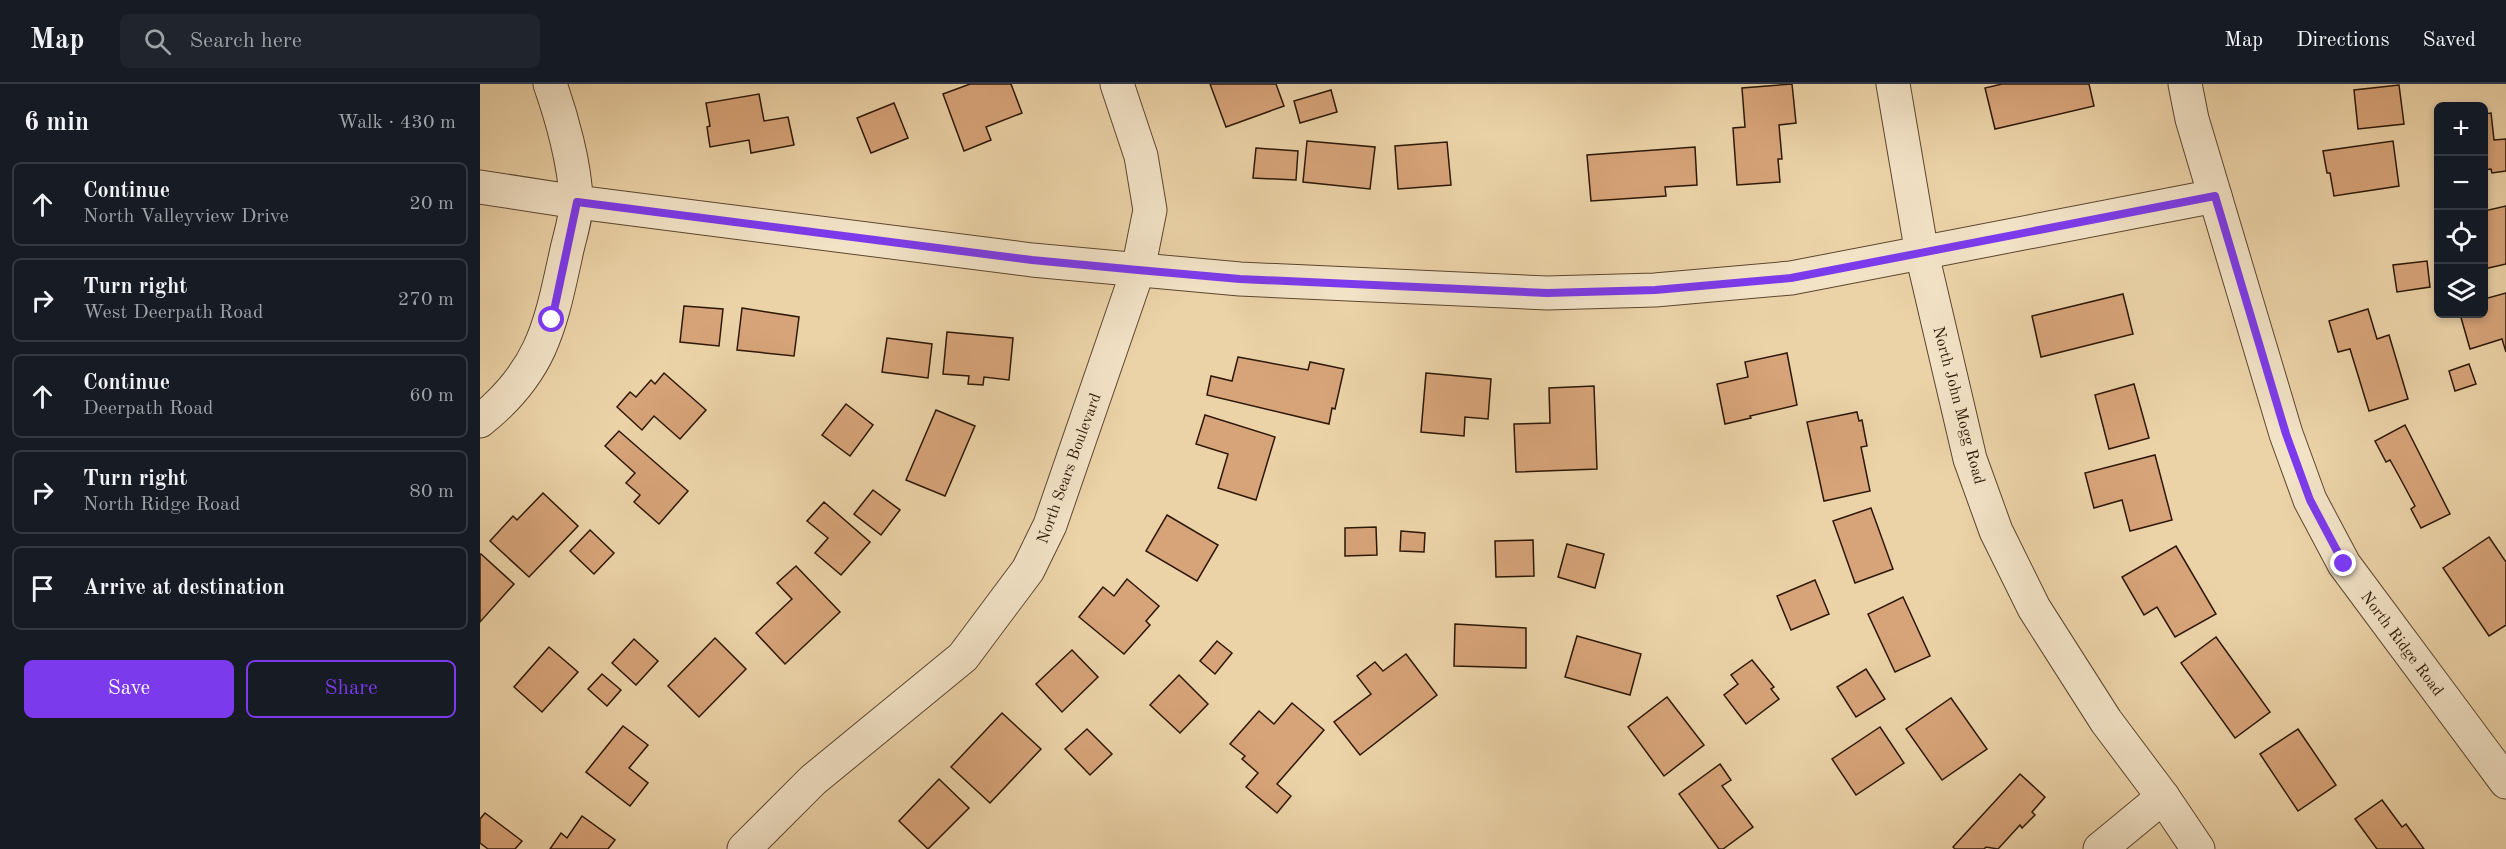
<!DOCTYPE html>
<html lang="en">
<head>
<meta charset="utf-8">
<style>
  body { margin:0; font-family:"Old Standard TT",serif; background:#20242c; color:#f1f3f6 }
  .controls { position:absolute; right:18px; top:18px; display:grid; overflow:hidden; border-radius:9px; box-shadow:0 3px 9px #0003 }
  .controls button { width:54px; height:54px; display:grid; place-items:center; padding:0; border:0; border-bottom:2px solid #363941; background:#171b24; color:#f1f3f6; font:30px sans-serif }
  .stop { position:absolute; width:18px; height:18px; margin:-14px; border:4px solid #7c3aed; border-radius:50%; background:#fff }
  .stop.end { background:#7c3aed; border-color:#fff; box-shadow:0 2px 6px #0008 }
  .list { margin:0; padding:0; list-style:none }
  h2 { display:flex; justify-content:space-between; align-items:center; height:78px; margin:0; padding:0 24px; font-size:26px }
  h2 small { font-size:20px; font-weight:400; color:#9ea1a6 }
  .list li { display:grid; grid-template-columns:39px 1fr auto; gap:18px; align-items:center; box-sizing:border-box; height:84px; margin:0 12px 12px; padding:0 12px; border:2px solid #363941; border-radius:9px }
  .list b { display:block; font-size:22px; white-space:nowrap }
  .list p { margin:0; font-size:20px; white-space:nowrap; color:#9ea1a6 }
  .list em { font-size:20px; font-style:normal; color:#9ea1a6 }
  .actions { display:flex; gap:12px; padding:18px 24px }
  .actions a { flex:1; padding:14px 0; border:2px solid #7c3aed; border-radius:9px; text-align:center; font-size:21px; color:#7c3aed }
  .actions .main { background:#7c3aed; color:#fff }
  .icon { flex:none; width:33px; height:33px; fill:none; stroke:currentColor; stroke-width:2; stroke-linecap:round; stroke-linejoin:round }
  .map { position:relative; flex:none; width:2026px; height:765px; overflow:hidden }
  header { display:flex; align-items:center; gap:36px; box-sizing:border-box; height:84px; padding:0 30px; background:#171b24; border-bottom:2px solid #363941 }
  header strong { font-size:28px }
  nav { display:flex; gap:33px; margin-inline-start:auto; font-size:21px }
  .search { width:420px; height:54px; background:#20242c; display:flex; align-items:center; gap:15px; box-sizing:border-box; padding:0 21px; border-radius:9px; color:#9ea1a6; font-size:22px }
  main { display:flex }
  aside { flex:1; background:#171b24 }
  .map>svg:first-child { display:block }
  .building { fill:#d7a379; stroke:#2d1807; stroke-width:1.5 }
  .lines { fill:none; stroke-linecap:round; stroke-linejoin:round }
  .minor-casing { stroke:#5c462f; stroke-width:35 }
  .minor { stroke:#f2e2c6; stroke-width:33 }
  .route { stroke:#7c3aed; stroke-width:8 }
  .labels { text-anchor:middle; stroke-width:4.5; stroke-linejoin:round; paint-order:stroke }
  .street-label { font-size:16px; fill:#2d1807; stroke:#f2e2c6 }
</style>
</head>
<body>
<header>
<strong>Map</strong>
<div class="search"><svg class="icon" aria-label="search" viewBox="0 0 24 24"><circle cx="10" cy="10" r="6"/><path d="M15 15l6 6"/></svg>Search here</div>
<nav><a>Map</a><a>Directions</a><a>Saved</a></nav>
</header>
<main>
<aside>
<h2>6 min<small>Walk · 430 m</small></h2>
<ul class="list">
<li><svg class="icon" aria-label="ahead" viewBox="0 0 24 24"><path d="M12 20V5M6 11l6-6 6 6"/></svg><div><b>Continue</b><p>North Valleyview Drive</p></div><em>20 m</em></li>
<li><svg class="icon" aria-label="right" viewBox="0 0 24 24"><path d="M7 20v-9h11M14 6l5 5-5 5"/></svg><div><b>Turn right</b><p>West Deerpath Road</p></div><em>270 m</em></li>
<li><svg class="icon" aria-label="ahead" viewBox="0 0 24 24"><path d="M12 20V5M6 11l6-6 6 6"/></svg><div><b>Continue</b><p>Deerpath Road</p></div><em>60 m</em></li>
<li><svg class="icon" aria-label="right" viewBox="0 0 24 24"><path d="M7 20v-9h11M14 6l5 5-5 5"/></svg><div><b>Turn right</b><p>North Ridge Road</p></div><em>80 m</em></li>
<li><svg class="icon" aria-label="arrive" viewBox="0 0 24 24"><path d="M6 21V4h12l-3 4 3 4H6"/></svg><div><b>Arrive at destination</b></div></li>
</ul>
<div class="actions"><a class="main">Save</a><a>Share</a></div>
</aside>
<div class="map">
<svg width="2026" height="765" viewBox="0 0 2026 765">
  <rect width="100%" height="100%" fill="#ebd2a7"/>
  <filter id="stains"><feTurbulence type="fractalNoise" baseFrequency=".00333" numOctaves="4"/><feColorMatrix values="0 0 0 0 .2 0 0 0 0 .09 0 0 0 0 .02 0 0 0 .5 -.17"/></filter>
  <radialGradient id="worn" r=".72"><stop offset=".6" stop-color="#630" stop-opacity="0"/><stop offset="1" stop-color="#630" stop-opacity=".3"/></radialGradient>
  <g class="building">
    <polygon points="490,0 531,0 542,29 506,43 511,56 484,67 463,10"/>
    <polygon points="730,0 796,0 804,22 746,43"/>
    <polygon points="1312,0 1316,39 1299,41 1302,75 1298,75 1300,98 1257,101 1253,44 1265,43 1262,4"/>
    <polygon points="1522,0 1609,0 1614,22 1515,45 1505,4"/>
    <polygon points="1919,1 1924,40 1878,45 1874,6"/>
    <polygon points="851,6 857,28 820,39 814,17"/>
    <polygon points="279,10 284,37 308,33 314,61 271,69 269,56 230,63 227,43 230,42 226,19"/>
    <polygon points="414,19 428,54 391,69 377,34"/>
    <polygon points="2011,29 2014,56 2026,55 2026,87 2012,89 2011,85 2004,86 2004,30"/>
    <polygon points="827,57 895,63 890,105 823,98"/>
    <polygon points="1913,57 1919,102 1854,112 1850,89 1847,89 1843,67"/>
    <polygon points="967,58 971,101 918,105 915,62"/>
    <polygon points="1215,63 1217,101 1185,103 1186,112 1111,117 1107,71"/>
    <polygon points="776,64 818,67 816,96 773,94"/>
    <polygon points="2026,122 2026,180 2004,185 2004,127"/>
    <polygon points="1947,177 1950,203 1917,208 1913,181"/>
    <polygon points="2026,209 2026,268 2022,255 1990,265 1980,230 2004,230 2004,215"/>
    <polygon points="1643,210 1653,250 1561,273 1552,232"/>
    <polygon points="204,222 243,225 239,262 200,258"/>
    <polygon points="262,224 319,233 314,272 257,266"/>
    <polygon points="1888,225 1897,255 1909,251 1928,315 1889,327 1870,265 1858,268 1849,237"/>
    <polygon points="467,248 533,254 529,296 504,293 503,301 488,300 489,292 463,290"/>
    <polygon points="407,254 452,260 448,294 402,288"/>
    <polygon points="1307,269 1317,321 1270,332 1271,334 1245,340 1237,300 1268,293 1265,278"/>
    <polygon points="758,273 828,286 830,278 864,285 855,325 852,324 849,340 727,311 731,292 752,297"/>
    <polygon points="1989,280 1996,300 1975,307 1969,287"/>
    <polygon points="184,289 226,326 200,355 174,332 162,346 137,323 150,308 156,313 171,296 175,300"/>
    <polygon points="946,289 1011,295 1008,335 985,333 984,352 941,348"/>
    <polygon points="1654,300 1669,354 1629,365 1615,311"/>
    <polygon points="1114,302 1117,385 1036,388 1034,340 1070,339 1069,304"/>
    <polygon points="366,320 393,341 370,372 342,351"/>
    <polygon points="456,326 495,342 465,412 426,396"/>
    <polygon points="1377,328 1379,337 1382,336 1387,362 1381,363 1390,407 1344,417 1327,338"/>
    <polygon points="725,331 795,353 776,416 738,404 748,370 716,360"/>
    <polygon points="1925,341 1970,430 1941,444 1931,425 1935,422 1920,394 1910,376 1906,378 1895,357"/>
    <polygon points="139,347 208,407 179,440 154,418 160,411 146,399 155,389 125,362"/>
    <polygon points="1675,371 1692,436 1650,447 1642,416 1614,424 1605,389"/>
    <polygon points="393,406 420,426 401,451 374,430"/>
    <polygon points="63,409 98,442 49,493 10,457 33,432 37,436"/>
    <polygon points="344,418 390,458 361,491 335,469 348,454 327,437"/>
    <polygon points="1391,424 1413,485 1375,499 1353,437"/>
    <polygon points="687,431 738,461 717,497 666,467"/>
    <polygon points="896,443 897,471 865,472 865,444"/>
    <polygon points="110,446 134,469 114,490 90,467"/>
    <polygon points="921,447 945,449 944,468 920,467"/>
    <polygon points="2009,453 2026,478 2026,541 2009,552 1963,484"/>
    <polygon points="1053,456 1054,492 1016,493 1015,457"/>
    <polygon points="1087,460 1124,470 1115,504 1078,493"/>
    <polygon points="1696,462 1736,530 1695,553 1677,523 1664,531 1642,493"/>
    <polygon points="1,470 34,500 0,538 0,470"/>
    <polygon points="316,482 360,528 305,580 276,549 312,515 297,499"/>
    <polygon points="647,495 679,522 666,537 670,541 644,570 599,533 623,503 634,512"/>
    <polygon points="1335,496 1349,530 1311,546 1297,512"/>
    <polygon points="1423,513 1450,572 1415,588 1388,530"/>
    <polygon points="975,540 1046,544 1046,584 974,582"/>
    <polygon points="1097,552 1161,570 1150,611 1085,593"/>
    <polygon points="1736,553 1790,628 1755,654 1701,579"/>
    <polygon points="235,554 266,585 219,633 188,602"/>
    <polygon points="154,555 178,577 156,601 132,579"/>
    <polygon points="737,557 752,569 735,590 720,577"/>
    <polygon points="69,563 98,588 62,628 34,603"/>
    <polygon points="592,566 618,593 582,628 556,600"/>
    <polygon points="926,570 957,611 880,671 854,638 891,610 877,592 895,578 903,587"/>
    <polygon points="1272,576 1294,603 1291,605 1299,615 1266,640 1244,611 1258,600 1251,591"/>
    <polygon points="1386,585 1405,615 1376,633 1357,603"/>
    <polygon points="122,590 141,606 127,622 108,605"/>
    <polygon points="699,591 728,620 700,649 670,621"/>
    <polygon points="1187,613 1224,661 1184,692 1148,643"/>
    <polygon points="1471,614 1507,665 1462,696 1426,645"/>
    <polygon points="812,619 844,646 797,700 811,712 797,729 766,703 778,689 762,675 765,672 750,660 779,627 794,640"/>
    <polygon points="522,629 561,665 510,719 471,683"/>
    <polygon points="143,642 168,661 149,684 168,699 150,722 106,688"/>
    <polygon points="1400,643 1424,679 1376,711 1352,675"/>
    <polygon points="607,645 632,670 610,691 585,665"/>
    <polygon points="1818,645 1856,701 1818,727 1780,670"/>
    <polygon points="1240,680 1251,696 1242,702 1273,743 1243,765 1239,765 1199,710"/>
    <polygon points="1540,690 1565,713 1552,728 1555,731 1542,744 1540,741 1518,765 1506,763 1504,765 1475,765 1473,763"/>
    <polygon points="459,695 489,724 448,765 419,737"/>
    <polygon points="1902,716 1922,743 1926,740 1944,765 1897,765 1875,735"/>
    <polygon points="5,729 42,757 35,765 8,765 0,759 0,735"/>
    <polygon points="102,732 135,756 128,765 70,765 81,749 87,754"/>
  </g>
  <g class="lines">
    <g class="minor-casing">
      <g id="minor">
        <polyline points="1413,0 1442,170 1490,375 1516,447 1554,524 1626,637 1683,713 1718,765"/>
        <polyline points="1705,0 1712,35 1806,350 1830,416 1864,480 2026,698"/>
        <polyline points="0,103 97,118 552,176 760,195 1067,209 1175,206 1311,194 1735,112"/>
        <path d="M 0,337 C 62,287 70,243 86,170 C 89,154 97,133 96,116 C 95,81 82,34 70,0"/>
        <polyline points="264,765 333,696 483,573 548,486 570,441 658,186 670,126 661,72 637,0"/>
        <polyline points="1620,765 1683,713"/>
      </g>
    </g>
    <use href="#minor" class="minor"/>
  </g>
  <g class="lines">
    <polyline class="route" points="72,236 97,118 552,176 658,186 760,195 1067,209 1175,206 1311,194 1735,112 1806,350 1830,416 1864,480"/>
  </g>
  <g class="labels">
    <g class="street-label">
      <text transform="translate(1480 321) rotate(75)" y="6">North John Mogg Road</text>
      <text transform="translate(588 384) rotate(-70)" y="6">North Sears Boulevard</text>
      <text transform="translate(1923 559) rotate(53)" y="6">North Ridge Road</text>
    </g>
  </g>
  <rect width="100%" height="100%" filter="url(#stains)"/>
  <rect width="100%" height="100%" fill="url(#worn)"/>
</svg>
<div class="controls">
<button>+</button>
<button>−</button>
<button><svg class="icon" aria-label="locate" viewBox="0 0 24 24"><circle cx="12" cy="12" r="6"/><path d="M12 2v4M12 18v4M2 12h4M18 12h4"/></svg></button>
<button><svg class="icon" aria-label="layers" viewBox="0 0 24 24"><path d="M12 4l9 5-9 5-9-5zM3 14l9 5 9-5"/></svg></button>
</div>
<div class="stop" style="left:72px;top:236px"></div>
<div class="stop end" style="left:1864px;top:480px"></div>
</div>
</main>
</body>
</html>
